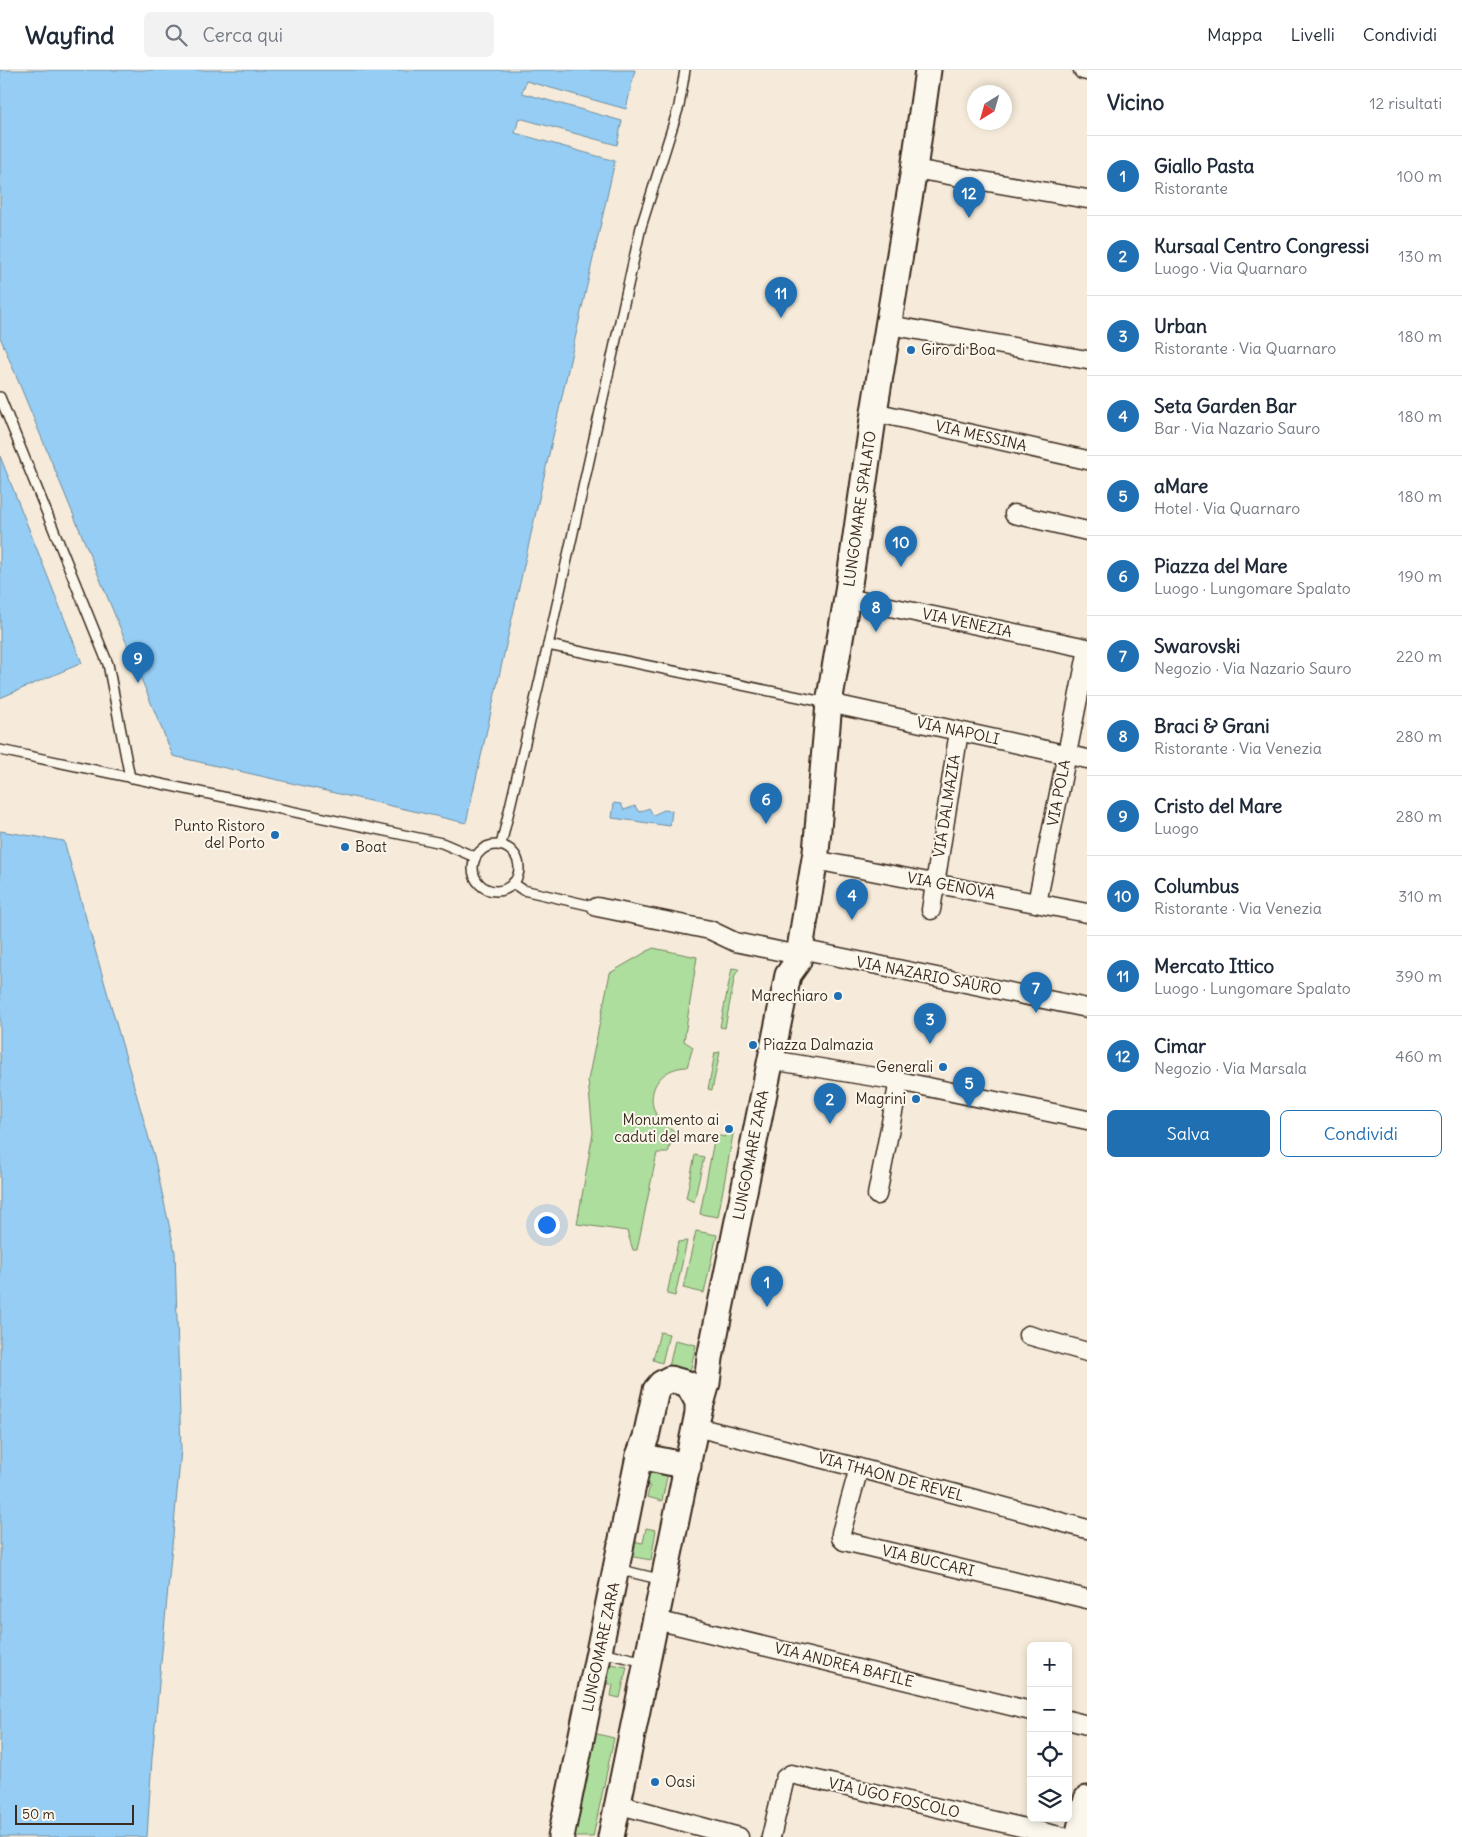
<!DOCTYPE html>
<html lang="it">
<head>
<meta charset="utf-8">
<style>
  body { margin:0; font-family:Delius,sans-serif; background:#f2f2f3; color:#1f2937 }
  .controls { position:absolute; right:15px; bottom:15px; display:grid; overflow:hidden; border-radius:8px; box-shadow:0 2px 8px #0003 }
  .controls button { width:45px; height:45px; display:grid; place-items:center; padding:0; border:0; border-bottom:1px solid #e0e1e3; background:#fff; color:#1f2937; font:25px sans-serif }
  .compass { position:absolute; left:967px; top:15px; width:45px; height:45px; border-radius:50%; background:#fff; box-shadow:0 2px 8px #0003; rotate:217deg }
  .scale { position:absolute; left:15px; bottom:12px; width:119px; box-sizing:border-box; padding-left:5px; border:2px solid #3b2a1e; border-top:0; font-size:14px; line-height:18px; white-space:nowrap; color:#3b2a1e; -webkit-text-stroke:4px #fbf7ec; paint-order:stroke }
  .you { position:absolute; left:546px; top:1154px; width:18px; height:18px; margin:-12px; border:4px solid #fff; border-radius:50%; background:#1a73e8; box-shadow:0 0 0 8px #1a73e833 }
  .badge { display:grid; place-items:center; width:32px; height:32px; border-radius:50%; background:#1f6fb2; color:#fff; font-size:16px; font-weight:700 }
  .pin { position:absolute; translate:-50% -41px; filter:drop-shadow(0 1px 2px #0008) }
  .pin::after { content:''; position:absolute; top:26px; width:18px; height:15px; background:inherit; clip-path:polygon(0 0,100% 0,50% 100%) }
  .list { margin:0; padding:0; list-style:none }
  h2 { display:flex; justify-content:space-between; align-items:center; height:65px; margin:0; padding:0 20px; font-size:21px }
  h2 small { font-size:16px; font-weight:400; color:#747a83 }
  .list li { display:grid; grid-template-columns:32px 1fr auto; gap:15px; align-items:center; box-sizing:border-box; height:80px; padding:0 20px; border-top:1px solid #e0e1e3 }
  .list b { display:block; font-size:19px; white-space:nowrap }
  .list p { margin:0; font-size:16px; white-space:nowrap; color:#747a83 }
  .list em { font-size:16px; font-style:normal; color:#747a83 }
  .actions { display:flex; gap:10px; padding:15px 20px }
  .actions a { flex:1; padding:11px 0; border:1px solid #1f6fb2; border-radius:8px; text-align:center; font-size:18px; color:#1f6fb2 }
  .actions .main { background:#1f6fb2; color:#fff }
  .icon { flex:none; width:28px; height:28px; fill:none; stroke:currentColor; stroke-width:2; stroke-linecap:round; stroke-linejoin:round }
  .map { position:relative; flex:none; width:1087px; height:1767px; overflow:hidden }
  header { display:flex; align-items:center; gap:30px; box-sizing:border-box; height:70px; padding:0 25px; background:#fff; border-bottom:1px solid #e0e1e3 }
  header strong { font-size:24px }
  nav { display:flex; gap:28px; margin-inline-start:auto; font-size:18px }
  .search { width:350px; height:45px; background:#f2f2f3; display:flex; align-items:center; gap:12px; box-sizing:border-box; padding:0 18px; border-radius:8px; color:#747a83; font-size:19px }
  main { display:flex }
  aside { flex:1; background:#fff }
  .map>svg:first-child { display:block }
  .green { fill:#adde9e; stroke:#74845e }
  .water { fill:#95cdf4; stroke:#718c9e }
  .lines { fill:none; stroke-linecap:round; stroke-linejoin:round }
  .lane-casing { stroke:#3b2a1e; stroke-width:12 }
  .street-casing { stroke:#3b2a1e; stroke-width:21 }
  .secondary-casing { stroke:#3b2a1e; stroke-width:29 }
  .lane { stroke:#fbf7ec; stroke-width:9 }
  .street { stroke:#fbf7ec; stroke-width:18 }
  .secondary { stroke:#fbf7ec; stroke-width:25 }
  .poi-dot { fill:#1f6fb2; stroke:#fbf7ec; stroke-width:2 }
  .labels { text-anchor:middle; stroke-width:4; stroke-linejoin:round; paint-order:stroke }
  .poi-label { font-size:15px; fill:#3b2a1e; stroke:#fbf7ec; text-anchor:end }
  .street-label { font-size:15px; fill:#3b2a1e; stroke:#fbf7ec }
</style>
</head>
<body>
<header>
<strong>Wayfind</strong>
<div class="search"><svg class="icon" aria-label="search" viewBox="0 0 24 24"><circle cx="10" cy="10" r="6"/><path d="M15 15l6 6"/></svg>Cerca qui</div>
<nav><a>Mappa</a><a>Livelli</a><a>Condividi</a></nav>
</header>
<main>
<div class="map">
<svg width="1087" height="1767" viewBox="0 0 1087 1767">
  <rect width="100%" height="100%" fill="#f6ebda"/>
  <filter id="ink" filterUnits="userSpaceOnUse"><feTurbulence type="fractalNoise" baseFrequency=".02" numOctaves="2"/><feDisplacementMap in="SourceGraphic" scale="10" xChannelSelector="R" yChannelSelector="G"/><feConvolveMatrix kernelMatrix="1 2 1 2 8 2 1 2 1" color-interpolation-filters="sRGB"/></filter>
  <g filter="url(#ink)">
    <g class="green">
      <path d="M 653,878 L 697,887 L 684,971 L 693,977 L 687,997 C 648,998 639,1044 674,1061 L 668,1083 L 657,1083 L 637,1180 L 633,1180 L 627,1161 L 577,1154 L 593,1063 L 588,1010 L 610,903 Z"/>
      <polygon points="732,898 739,899 735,905 725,958 720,957"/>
      <polygon points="720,982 712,1020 708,1019 715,983"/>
      <polygon points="726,1058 734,1059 718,1147 700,1144 715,1065 725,1067"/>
      <polygon points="695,1085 704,1087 694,1132 686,1128"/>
      <polygon points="696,1161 717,1165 704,1223 683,1218"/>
      <polygon points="687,1171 675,1226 667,1224 678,1172"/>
      <polygon points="660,1262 669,1264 662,1293 653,1290"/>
      <polygon points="675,1270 696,1275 690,1302 669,1297"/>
      <polygon points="647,1397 668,1402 662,1431 647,1427 650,1416 643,1415"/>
      <polygon points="646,1458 656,1460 651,1490 628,1486 631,1471 643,1473"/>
      <polygon points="606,1593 627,1597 620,1628 611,1626 613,1615 602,1612"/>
      <polygon points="593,1663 614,1668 593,1767 571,1767"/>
    </g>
    <g class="water">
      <polygon points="0,0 635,0 626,39 526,11 522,23 622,51 617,75 519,48 515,63 615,91 466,753 173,686 0,267"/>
      <polygon points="0,386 82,593 0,628"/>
      <polygon points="614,733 621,734 624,740 635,736 639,742 649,738 653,745 664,740 672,741 670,756 612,748"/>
      <polygon points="0,761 64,771 154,1086 175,1182 181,1380 152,1688 147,1767 0,1767"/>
    </g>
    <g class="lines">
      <g class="lane-casing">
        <g id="lane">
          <polyline points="0,327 108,594 130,708"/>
          <polyline points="548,575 828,633"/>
          <polyline points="0,680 442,773 475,787"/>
          <circle cx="496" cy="798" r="23"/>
          <polyline points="501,775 548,575 641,157 679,36 685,0"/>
          <polyline points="513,813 523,820 597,837"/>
          <polyline points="617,1499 663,1510"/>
          <polyline points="600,1582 646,1592"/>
        </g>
      </g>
      <g class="street-casing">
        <g id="street">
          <polyline points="1083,0 1087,1"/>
          <polyline points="914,99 1087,129"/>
          <polyline points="889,255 1087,290"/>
          <polyline points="874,342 1087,390"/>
          <polyline points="1014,444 1087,461"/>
          <polyline points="847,528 1087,578"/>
          <polyline points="829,633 1087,689"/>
          <polyline points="815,790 1087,843"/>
          <polyline points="1037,833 1087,584"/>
          <polyline points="597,837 710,860 735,872 798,885"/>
          <polyline points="931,840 959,661"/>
          <polyline points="800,879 1087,938"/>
          <polyline points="771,990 899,1011 1087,1050"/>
          <polyline points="877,1125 899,1011"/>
          <polyline points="1028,1265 1087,1282"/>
          <polyline points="696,1357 859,1398 1087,1459"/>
          <polyline points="859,1398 841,1463 841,1468 844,1471 1087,1529"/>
          <polyline points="656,1550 1031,1641"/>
          <polyline points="1068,1650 1087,1655"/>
          <polyline points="617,1734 739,1767"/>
          <polyline points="771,1767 785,1708 791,1704 1064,1767"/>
        </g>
      </g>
      <g class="secondary-casing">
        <g id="secondary">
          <polyline points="639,1386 688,1396"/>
          <polyline points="561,1767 639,1386 646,1367 656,1320 661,1314 670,1309 688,1314 698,1332 698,1345"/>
          <polyline points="611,1767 697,1348 707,1313 710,1288 788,905 798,891 816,782 829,633 847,528 874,342 914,99 928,0"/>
          <polyline points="1078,1767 1087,1729"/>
        </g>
      </g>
      <use href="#lane" class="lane"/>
      <use href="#street" class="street"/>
      <use href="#secondary" class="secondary"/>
    </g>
  </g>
  <g class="poi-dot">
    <circle cx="911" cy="280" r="5"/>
    <circle cx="275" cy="765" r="5"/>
    <circle cx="345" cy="777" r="5"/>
    <circle cx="838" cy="926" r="5"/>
    <circle cx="753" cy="975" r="5"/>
    <circle cx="943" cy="997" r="5"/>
    <circle cx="916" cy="1029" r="5"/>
    <circle cx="729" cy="1059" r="5"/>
    <circle cx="655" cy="1712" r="5"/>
  </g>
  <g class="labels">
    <g class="poi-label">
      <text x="921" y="285" text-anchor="start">Giro di Boa</text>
      <text x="265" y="761">Punto Ristoro<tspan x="265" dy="17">del Porto</tspan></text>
      <text x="355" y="782" text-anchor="start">Boat</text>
      <text x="828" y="931">Marechiaro</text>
      <text x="763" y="980" text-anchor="start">Piazza Dalmazia</text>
      <text x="933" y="1002">Generali</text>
      <text x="906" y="1034">Magrini</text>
      <text x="719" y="1055">Monumento ai<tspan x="719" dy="17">caduti del mare</tspan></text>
      <text x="665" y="1717" text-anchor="start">Oasi</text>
    </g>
    <g class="street-label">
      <text transform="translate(981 366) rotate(13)" y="5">VIA MESSINA</text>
      <text transform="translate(860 439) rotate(-82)" y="5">LUNGOMARE SPALATO</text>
      <text transform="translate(967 553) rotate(12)" y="5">VIA VENEZIA</text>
      <text transform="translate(958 661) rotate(12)" y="5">VIA NAPOLI</text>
      <text transform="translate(1059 723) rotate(-79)" y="5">VIA POLA</text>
      <text transform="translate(947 736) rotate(-81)" y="5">VIA DALMAZIA</text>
      <text transform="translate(951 816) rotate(11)" y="5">VIA GENOVA</text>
      <text transform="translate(929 906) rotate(11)" y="5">VIA NAZARIO SAURO</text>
      <text transform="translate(751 1085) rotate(-79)" y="5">LUNGOMARE ZARA</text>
      <text transform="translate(891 1407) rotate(15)" y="5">VIA THAON DE REVEL</text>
      <text transform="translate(928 1491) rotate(13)" y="5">VIA BUCCARI</text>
      <text transform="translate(601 1577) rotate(-78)" y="5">LUNGOMARE ZARA</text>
      <text transform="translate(844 1595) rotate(14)" y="5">VIA ANDREA BAFILE</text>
      <text transform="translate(894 1728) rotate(13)" y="5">VIA UGO FOSCOLO</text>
    </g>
  </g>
</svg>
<div class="controls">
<button>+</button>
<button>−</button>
<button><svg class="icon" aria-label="locate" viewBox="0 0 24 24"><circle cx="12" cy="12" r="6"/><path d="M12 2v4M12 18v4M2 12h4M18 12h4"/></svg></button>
<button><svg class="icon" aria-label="layers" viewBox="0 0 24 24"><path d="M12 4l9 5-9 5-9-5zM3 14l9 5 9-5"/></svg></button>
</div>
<svg class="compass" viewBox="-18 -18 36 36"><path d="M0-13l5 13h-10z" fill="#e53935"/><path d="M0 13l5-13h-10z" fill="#747a83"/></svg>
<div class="scale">50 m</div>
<div class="you"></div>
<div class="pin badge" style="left:767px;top:1237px">1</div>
<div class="pin badge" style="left:830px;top:1054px">2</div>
<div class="pin badge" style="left:930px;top:974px">3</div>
<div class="pin badge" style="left:852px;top:850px">4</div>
<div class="pin badge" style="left:969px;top:1038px">5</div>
<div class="pin badge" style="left:766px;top:754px">6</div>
<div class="pin badge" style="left:1036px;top:943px">7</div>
<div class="pin badge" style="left:876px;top:562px">8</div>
<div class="pin badge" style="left:138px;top:613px">9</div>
<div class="pin badge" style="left:901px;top:497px">10</div>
<div class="pin badge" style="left:781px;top:248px">11</div>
<div class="pin badge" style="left:969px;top:148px">12</div>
</div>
<aside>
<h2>Vicino<small>12 risultati</small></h2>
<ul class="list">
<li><span class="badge">1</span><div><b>Giallo Pasta</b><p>Ristorante</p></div><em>100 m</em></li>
<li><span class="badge">2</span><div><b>Kursaal Centro Congressi</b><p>Luogo · Via Quarnaro</p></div><em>130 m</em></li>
<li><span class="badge">3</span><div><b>Urban</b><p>Ristorante · Via Quarnaro</p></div><em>180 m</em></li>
<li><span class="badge">4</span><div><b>Seta Garden Bar</b><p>Bar · Via Nazario Sauro</p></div><em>180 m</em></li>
<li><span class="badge">5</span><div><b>aMare</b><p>Hotel · Via Quarnaro</p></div><em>180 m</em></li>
<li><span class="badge">6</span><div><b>Piazza del Mare</b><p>Luogo · Lungomare Spalato</p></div><em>190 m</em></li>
<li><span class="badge">7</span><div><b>Swarovski</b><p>Negozio · Via Nazario Sauro</p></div><em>220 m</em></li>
<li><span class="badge">8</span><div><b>Braci &amp; Grani</b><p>Ristorante · Via Venezia</p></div><em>280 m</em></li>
<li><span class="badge">9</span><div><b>Cristo del Mare</b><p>Luogo</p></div><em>280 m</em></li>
<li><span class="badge">10</span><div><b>Columbus</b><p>Ristorante · Via Venezia</p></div><em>310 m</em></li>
<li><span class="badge">11</span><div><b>Mercato Ittico</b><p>Luogo · Lungomare Spalato</p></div><em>390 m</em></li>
<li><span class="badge">12</span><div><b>Cimar</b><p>Negozio · Via Marsala</p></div><em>460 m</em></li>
</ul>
<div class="actions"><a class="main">Salva</a><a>Condividi</a></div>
</aside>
</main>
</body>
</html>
